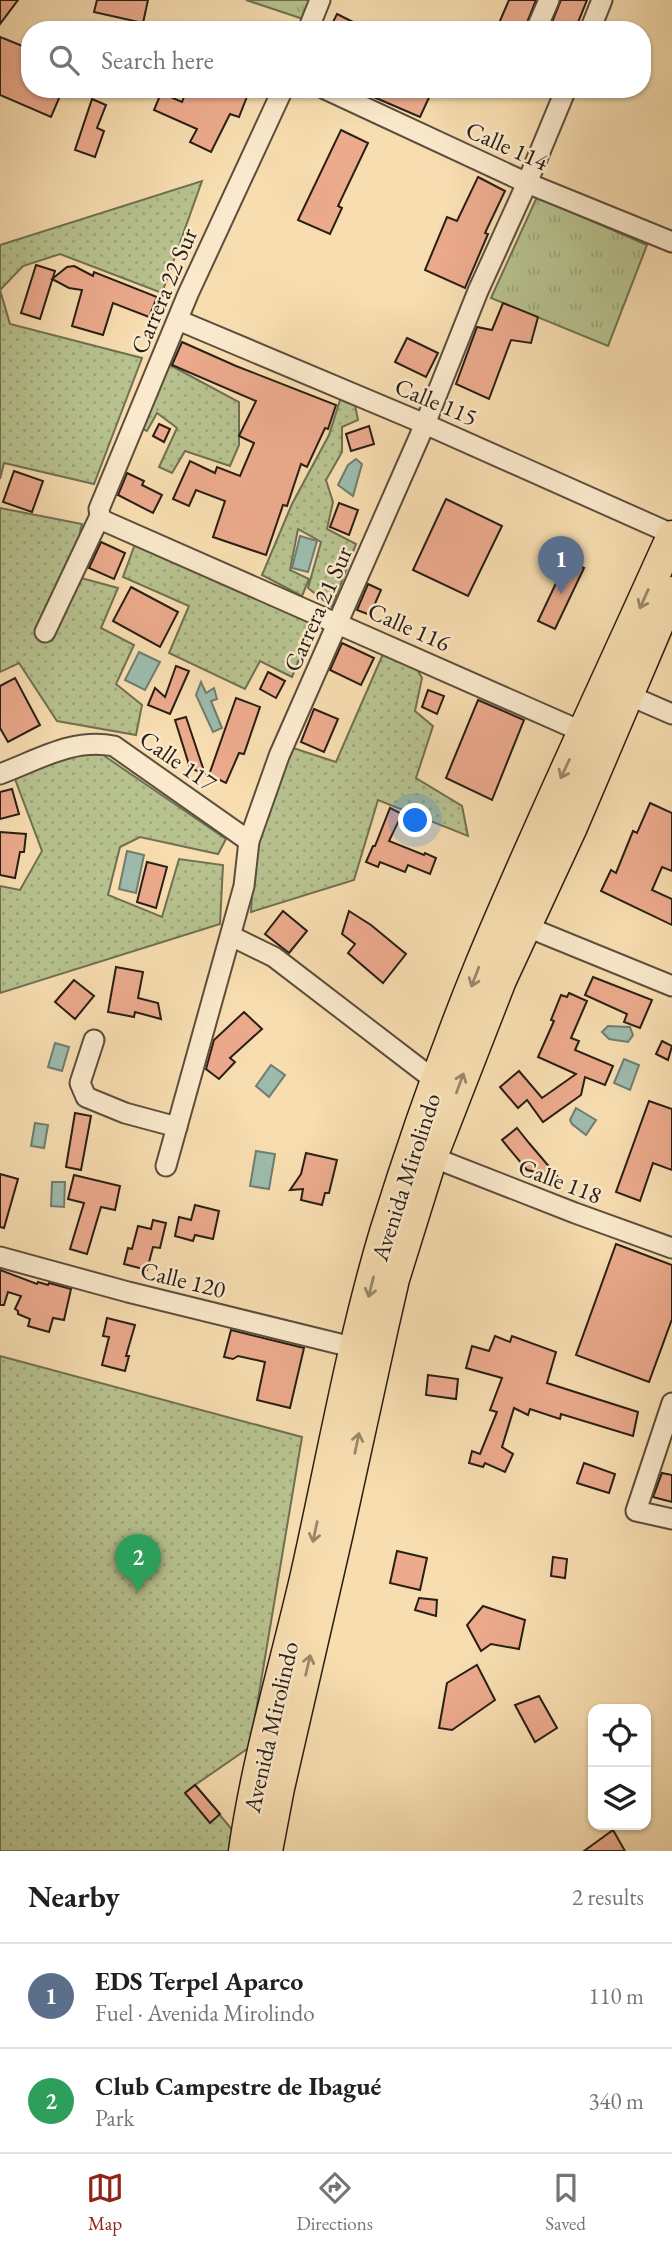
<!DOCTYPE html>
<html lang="en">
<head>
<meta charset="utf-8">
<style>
  body { margin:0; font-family:"EB Garamond",serif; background:#f2f2f2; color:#202124 }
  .controls { position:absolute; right:21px; bottom:21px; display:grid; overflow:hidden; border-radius:14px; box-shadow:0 2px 5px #0004 }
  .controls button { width:63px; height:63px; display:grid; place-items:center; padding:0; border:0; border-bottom:2px solid #e0e0e0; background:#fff; color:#202124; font:35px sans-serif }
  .you { position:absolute; left:416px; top:821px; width:24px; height:24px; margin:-18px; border:5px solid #fff; border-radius:50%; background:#1a73e8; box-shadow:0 0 0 10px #1a73e833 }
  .badge { display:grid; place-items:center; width:46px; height:46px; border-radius:50%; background:#8f2418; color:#fff; font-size:23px; font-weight:700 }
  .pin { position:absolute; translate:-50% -58px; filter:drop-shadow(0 2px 4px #0008) }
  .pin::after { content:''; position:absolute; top:37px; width:24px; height:21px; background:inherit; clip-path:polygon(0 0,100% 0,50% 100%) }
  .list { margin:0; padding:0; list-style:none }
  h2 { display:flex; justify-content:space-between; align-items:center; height:91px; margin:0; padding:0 28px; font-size:30px }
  h2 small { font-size:23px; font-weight:400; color:#757577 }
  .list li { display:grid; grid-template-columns:46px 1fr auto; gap:21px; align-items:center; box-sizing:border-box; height:105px; padding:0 28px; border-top:2px solid #e0e0e0 }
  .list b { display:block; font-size:26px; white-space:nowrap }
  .list p { margin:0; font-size:23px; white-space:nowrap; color:#757577 }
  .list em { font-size:23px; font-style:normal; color:#757577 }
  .icon { flex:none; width:38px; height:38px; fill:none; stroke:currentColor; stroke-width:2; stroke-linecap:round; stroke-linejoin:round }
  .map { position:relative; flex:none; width:672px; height:1851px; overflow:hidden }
  .search { position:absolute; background:#fff; box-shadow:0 2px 5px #0004; left:21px; right:21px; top:21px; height:77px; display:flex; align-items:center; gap:18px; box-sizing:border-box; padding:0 24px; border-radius:28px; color:#757577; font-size:26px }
  .sheet { height:301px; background:#fff }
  nav { display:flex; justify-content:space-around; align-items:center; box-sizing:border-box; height:98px; border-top:2px solid #e0e0e0; background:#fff; font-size:19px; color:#757577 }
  nav a { display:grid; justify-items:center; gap:4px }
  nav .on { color:#8f2418 }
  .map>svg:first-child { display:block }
  .grass { fill:url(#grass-dots); stroke:#707052; stroke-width:2 }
  .park { fill:url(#park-tufts); stroke:#707052; stroke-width:2 }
  .water { fill:#9dbbad; stroke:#6f7d70; stroke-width:2 }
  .building { fill:#ecaa8d; stroke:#291f15; stroke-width:2 }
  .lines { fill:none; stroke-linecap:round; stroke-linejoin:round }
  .minor-casing { stroke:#5c4e3c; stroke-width:23 }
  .primary-casing { stroke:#291f15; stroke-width:33 }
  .minor { stroke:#fae9cc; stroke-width:19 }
  .primary { stroke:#f7ddb0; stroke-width:30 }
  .oneway { stroke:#9a886a }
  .labels { text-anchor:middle; stroke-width:5; stroke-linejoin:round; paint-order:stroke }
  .street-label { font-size:24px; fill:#291f15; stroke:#fae9cc }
</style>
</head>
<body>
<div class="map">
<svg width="672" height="1851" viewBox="0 0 672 1851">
  <defs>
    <pattern id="grass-dots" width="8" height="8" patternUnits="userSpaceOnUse" patternTransform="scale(1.75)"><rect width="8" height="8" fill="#b7c28f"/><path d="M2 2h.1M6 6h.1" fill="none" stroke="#9da67a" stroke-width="1.8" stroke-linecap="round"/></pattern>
    <pattern id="park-tufts" width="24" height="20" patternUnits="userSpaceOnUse" patternTransform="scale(1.75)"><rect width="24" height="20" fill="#b7c28f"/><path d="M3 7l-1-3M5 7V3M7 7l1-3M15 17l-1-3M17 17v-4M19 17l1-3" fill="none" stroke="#9da67a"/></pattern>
  </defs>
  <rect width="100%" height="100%" fill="#f7ddb0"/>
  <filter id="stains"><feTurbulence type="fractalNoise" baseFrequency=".00286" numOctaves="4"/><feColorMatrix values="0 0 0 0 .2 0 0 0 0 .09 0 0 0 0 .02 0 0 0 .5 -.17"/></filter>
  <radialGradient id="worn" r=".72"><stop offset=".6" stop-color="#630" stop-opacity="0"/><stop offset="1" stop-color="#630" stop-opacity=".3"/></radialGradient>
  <g class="grass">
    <polygon points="202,181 162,293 60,254 23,266 0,290 10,324 142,358 94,484 4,463 0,479 0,245"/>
    <polygon points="168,364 239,402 239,445 230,466 185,451 172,473 159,467 177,428 157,413 147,431 136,426"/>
    <polygon points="341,397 354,400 358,420 342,427 342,452 326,480 333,502 327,529 356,544 332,607 308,588 321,542 298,529 290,570 309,579 302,596 262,575 292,504 329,435"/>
    <polygon points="0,508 82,524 70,575 118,588 101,628 134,645 116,684 142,705 136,735 57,721 19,663 0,672"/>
    <polygon points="135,544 316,618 292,677 260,661 245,689 169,653 189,606 123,577"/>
    <polygon points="383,654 414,664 422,678 415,711 433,726 416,778 462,806 468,836 378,800 354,880 251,912 255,846 290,747 336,762"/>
    <polygon points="75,753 103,755 226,839 218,854 140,837 120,847 108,895 162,917 179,859 223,865 220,924 0,993 0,886 20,890 42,851 15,779"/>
    <polygon points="0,1356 302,1437 250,1747 195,1785 234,1832 231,1851 0,1851"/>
  </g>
  <g class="park">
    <polygon points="246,0 310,0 303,19"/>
    <polygon points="537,197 647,245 608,346 491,298"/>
  </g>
  <g class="water">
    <polygon points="356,459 362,464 353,496 338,485 348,465"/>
    <polygon points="300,536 317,541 308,572 292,568"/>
    <polygon points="139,652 160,662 145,690 125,680"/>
    <polygon points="201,682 206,693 214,688 217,699 211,701 222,728 213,732 196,695"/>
    <polygon points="127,851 144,855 136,893 119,889"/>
    <polygon points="608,1026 630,1027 633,1035 628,1042 609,1039 602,1032"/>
    <polygon points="55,1043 69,1047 62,1071 48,1067"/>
    <polygon points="624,1059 639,1065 630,1090 614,1083"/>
    <polygon points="271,1065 285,1075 269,1097 256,1086"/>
    <polygon points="576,1108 596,1120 586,1135 572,1124 570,1120"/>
    <polygon points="35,1123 48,1125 44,1148 31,1146"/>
    <polygon points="256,1151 275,1154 269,1189 250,1186"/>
    <polygon points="52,1182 65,1182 64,1207 51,1206"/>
  </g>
  <g class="building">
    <polygon points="0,0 18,0 0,24"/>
    <polygon points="97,0 148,0 143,23 94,12"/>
    <polygon points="509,0 536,0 524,30 496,30"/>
    <polygon points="561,0 587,0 575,30 549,30"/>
    <polygon points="337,14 369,30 329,30"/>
    <polygon points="0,37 30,49 30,89 63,89 51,117 0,95"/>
    <polygon points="187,89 250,89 239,117 230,114 211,152 190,142 197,129 154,110 161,93 182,102"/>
    <polygon points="355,89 433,89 420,117"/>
    <polygon points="92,99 106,105 97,128 104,131 95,157 75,150"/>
    <polygon points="341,130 368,143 338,206 342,208 330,234 298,220"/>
    <polygon points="478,177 505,191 485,233 488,234 465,288 425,270 447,217 457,221"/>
    <polygon points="36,265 55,271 40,319 21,313"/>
    <polygon points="74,266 93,276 94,272 157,297 149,317 113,303 103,335 72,326 82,290 69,288 52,279 67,267"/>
    <polygon points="503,303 538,317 531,343 511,340 489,399 456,384 477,327 492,330"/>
    <polygon points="407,338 438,353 426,377 395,362"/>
    <polygon points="182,342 236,366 336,405 328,429 325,428 307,467 301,464 287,506 283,505 266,555 213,537 225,501 196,490 189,506 173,499 190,461 215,473 217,467 240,476 254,443 239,436 256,401 172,365"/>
    <polygon points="159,424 170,429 164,442 153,436"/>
    <polygon points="369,426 374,444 351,451 346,434"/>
    <polygon points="14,471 43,481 32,512 3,502"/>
    <polygon points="127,473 144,481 142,485 162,495 153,513 118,495"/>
    <polygon points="446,499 502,526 468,596 413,570"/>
    <polygon points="339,503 358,510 349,535 330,527"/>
    <polygon points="101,542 125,553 114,579 89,568"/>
    <polygon points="567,560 584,568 555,629 538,621"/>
    <polygon points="368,584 381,590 370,615 357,610"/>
    <polygon points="131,587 178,612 160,647 113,621"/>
    <polygon points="342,643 374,658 361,685 330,670"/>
    <polygon points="176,666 189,671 170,714 148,705 155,688 165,697"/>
    <polygon points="268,672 285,681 276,698 260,689"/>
    <polygon points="15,678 40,725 8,742 0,728 0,686"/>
    <polygon points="428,690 444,696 437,714 422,707"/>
    <polygon points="236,698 260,707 244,754 239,753 226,783 209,775"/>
    <polygon points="478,700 524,720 492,800 446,778"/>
    <polygon points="314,709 338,719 324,752 301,742"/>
    <polygon points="186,717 205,774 190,768 175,720"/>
    <polygon points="12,789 19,814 0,819 0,792"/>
    <polygon points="650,803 672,813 672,871 662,867 652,890 672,899 672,925 601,891 611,870 616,873 633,831 637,833"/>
    <polygon points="390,808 402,814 389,841 424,855 425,853 436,858 430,874 408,865 405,872 380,862 378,867 366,862 373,846 375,846"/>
    <polygon points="0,832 26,834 24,852 20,852 15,878 0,875"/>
    <polygon points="147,862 167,867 156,908 137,902"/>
    <polygon points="283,911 307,931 289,953 265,934"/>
    <polygon points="349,911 371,925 406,954 383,983 348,953 355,944 342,934"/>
    <polygon points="116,967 143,972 138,998 158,1003 161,1019 135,1012 134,1017 108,1012"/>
    <polygon points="593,977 652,1000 640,1028 624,1022 627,1014 585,995"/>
    <polygon points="74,980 94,996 75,1019 55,1002"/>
    <polygon points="569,993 587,1001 571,1038 579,1041 575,1050 613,1066 605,1085 585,1077 581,1095 543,1122 527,1100 518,1108 500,1087 519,1071 542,1098 576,1074 538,1057 554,1021 551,1020 561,995 567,997"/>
    <polygon points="244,1012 262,1029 230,1058 235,1062 219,1079 206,1069 214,1040"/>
    <polygon points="662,1041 672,1046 668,1060 656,1054"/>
    <polygon points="649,1101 672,1109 672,1170 653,1163 640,1201 616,1192"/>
    <polygon points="75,1113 91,1116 81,1170 66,1167"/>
    <polygon points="517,1128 529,1143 558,1177 527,1170 502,1140"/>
    <polygon points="306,1153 337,1160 329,1193 325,1193 322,1205 301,1200 303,1189 290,1190 301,1174"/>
    <polygon points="0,1174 18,1179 4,1228 0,1227"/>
    <polygon points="74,1175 120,1186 115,1210 101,1207 87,1254 70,1249 84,1203 68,1199"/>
    <polygon points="195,1205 219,1211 213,1239 195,1235 193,1241 175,1236 179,1217 191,1220"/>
    <polygon points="153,1220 166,1223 160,1248 153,1247 147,1270 124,1264 128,1248 132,1249 138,1226 151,1229"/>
    <polygon points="616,1244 672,1265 672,1319 649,1382 576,1355"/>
    <polygon points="0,1270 37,1284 38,1282 48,1285 49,1283 71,1289 64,1320 53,1318 49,1332 28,1326 30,1319 18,1314 18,1311 15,1309 21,1296 8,1292 4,1305 0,1305"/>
    <polygon points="107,1318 135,1325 126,1356 129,1356 125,1371 102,1365 109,1337 103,1336"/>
    <polygon points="231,1330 304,1348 290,1408 257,1400 265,1362 238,1356 233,1359 224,1357"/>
    <polygon points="495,1336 510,1342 512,1336 556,1352 547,1383 638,1412 633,1436 561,1414 560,1419 530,1409 528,1415 514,1408 502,1447 513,1454 505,1472 485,1463 483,1467 469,1463 472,1451 480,1454 497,1412 490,1410 502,1378 466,1368 472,1346 489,1351"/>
    <polygon points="428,1375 458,1379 456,1399 426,1395"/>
    <polygon points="584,1463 615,1474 609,1493 577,1483"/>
    <polygon points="662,1473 672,1475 672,1502 653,1497"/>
    <polygon points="397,1551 427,1558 420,1590 390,1583"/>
    <polygon points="553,1557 567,1559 565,1578 551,1576"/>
    <polygon points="419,1598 437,1600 436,1616 415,1610"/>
    <polygon points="483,1606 525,1620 519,1649 491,1644 481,1651 467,1625"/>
    <polygon points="477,1665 495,1700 452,1730 439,1728 447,1683"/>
    <polygon points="539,1696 557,1728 535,1742 515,1705"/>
    <polygon points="195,1785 220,1814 210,1823 185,1793"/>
    <polygon points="613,1830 625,1851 584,1851"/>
  </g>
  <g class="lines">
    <g class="minor-casing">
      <g id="minor">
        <polyline points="308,30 320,0"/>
        <polyline points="536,30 549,0"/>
        <polyline points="590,30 602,0"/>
        <polyline points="325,89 527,183 672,242"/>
        <polyline points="178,320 425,424 672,534"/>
        <polyline points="100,516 102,520 583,732"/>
        <polyline points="45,632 100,516 99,509 188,294 283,89"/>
        <polyline points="619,691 672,714"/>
        <path d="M 0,774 C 38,760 72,738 114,746 L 249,841"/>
        <polyline points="525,926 672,986"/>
        <polyline points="231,936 274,957 437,1082"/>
        <polyline points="94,1040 80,1083 86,1097 125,1113 177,1127"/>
        <polyline points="432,1157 575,1213 672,1248"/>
        <polyline points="166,1166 244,886 249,841 279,756 425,424 478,291 527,183 566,89"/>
        <polyline points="0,1257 128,1292 356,1348"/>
        <polyline points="672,1403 636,1511 672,1519"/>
      </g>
    </g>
    <g class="primary-casing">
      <g id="primary">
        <path d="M 244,1851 C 257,1759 284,1669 305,1579 C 331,1464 351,1346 385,1232 C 413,1142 445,1051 481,963 C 541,819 608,679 672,536"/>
        <polyline points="267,1851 279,1788 338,1532 383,1327 394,1279 432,1157 501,980 572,827 672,592"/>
      </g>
    </g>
    <use href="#minor" class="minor"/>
    <use href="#primary" class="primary"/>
  </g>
  <defs><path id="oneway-shaft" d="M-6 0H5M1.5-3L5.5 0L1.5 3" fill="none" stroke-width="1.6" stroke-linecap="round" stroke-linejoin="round" transform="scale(1.75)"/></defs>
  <g class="oneway">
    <use href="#oneway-shaft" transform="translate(644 599) rotate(114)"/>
    <use href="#oneway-shaft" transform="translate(565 769) rotate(115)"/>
    <use href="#oneway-shaft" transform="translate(475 977) rotate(111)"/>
    <use href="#oneway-shaft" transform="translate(460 1083) rotate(-70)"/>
    <use href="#oneway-shaft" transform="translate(371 1287) rotate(104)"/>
    <use href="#oneway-shaft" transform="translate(357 1443) rotate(-78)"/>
    <use href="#oneway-shaft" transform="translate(315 1532) rotate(102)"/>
    <use href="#oneway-shaft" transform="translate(308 1665) rotate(-77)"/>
  </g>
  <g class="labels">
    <g class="street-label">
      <text transform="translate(507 146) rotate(24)" y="8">Calle 114</text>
      <text transform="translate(164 291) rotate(-67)" y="8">Carrera 22 Sur</text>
      <text transform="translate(436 402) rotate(23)" y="8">Calle 115</text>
      <text transform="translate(318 609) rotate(-66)" y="8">Carrera 21 Sur</text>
      <text transform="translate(409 627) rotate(24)" y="8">Calle 116</text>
      <text transform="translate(178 761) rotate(35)" y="8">Calle 117</text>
      <text transform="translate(406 1177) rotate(-72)" y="8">Avenida Mirolindo</text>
      <text transform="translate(560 1181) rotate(21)" y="8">Calle 118</text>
      <text transform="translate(183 1280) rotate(14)" y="8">Calle 120</text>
      <text transform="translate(271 1727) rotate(-77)" y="8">Avenida Mirolindo</text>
    </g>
  </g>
  <rect width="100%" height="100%" filter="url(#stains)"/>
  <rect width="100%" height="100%" fill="url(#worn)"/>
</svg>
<div class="controls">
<button><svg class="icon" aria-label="locate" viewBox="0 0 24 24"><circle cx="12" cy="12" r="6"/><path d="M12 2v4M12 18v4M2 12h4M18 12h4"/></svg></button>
<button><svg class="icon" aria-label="layers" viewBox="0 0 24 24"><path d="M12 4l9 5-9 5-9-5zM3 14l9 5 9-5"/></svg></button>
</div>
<div class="you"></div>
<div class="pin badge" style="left:561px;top:594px;background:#5c6f8a">1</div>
<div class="pin badge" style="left:138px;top:1592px;background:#2e9e5b">2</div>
<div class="search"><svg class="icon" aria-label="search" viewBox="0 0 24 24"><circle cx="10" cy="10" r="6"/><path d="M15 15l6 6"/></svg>Search here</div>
</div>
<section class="sheet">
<h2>Nearby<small>2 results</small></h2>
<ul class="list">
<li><span class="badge" style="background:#5c6f8a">1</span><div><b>EDS Terpel Aparco</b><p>Fuel · Avenida Mirolindo</p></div><em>110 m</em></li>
<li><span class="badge" style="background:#2e9e5b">2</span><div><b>Club Campestre de Ibagué</b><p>Park</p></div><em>340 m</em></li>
</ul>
</section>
<nav>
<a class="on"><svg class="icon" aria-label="map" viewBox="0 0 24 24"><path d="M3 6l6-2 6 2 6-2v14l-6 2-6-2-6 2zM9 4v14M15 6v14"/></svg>Map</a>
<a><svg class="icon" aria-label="directions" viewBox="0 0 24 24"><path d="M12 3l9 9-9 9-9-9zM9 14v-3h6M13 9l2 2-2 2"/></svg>Directions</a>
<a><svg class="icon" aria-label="saved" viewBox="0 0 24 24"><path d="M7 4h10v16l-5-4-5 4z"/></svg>Saved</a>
</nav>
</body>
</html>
